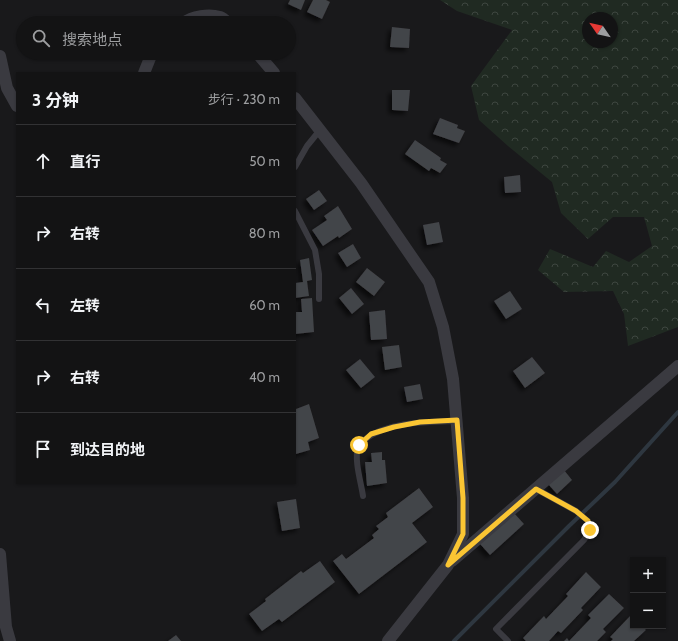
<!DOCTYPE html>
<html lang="zh">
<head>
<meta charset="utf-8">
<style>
  body { margin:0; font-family:Cabin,"Noto Sans SC",sans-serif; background:#1c1c1d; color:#f1f3f6 }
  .controls { position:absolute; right:12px; bottom:12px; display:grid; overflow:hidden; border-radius:0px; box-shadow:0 1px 3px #0004 }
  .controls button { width:36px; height:36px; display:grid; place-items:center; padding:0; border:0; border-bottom:1px solid #323234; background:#131314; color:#f1f3f6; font:20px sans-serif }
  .compass { position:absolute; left:582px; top:12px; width:36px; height:36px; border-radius:50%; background:#131314; box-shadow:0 1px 3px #0004; rotate:304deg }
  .stop { position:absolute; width:12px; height:12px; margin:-9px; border:3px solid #fac533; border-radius:50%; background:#fff }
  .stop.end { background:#fac533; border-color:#fff; box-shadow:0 1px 4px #0008 }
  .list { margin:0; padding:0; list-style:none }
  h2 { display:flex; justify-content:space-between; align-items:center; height:52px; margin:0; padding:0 16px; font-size:17px }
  h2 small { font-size:13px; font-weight:400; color:#9d9ea0 }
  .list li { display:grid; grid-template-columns:26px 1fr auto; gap:12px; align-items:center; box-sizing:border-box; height:72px; padding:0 16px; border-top:1px solid #323234 }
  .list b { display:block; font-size:15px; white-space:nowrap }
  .list em { font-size:13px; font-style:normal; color:#9d9ea0 }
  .icon { flex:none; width:22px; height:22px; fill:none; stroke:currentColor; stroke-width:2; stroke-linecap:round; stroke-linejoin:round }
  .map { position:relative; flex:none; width:678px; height:641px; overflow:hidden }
  .search { position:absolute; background:#131314; box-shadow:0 1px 3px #0004; left:16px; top:16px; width:280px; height:44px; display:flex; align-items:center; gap:10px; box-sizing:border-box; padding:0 14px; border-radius:22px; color:#9d9ea0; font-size:15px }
  .panel { position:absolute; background:#131314; box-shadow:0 1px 3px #0004; left:16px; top:72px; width:280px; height:412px; border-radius:0px }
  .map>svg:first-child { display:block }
  .forest { fill:url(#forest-crowns); fill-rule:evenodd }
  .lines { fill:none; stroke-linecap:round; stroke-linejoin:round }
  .stream { stroke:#2e3740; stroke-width:4 }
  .building { fill:#434448; filter:url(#shadow) }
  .service { stroke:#3a3a40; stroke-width:6 }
  .minor { stroke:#3a3a40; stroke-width:12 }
  .route { stroke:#fac533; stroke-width:5 }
</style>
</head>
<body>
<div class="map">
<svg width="678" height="641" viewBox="0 0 678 641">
  <defs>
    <pattern id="forest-crowns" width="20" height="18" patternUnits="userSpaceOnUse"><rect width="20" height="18" fill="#202a22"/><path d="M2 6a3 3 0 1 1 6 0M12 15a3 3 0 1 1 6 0" fill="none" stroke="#3e4640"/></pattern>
    <filter id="shadow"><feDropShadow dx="-3.5" dy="3.5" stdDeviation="2" flood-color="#0009"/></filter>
  </defs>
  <rect width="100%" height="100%" fill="#19191b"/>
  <path class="forest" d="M 440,0 L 678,0 L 678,327 L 628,346 L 624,314 L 613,291 L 564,292 L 538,270 L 550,249 L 593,267 L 606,251 L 629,262 L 652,246 L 644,217 L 613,217 L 588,239 L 561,213 L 552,182 L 508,146 L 479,120 L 471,86 L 512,30 L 457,11 ZM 588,18 L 612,18 L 612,42 L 588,42 Z"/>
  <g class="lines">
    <polyline class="stream" points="454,641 569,526 615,482 678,412"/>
  </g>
  <g class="building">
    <polygon points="290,0 305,0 301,10 288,4"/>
    <polygon points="313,0 326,0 330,2 322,19 307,12"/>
    <polygon points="392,27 410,29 409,48 390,47"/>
    <polygon points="392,90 410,90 408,111 392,110"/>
    <polygon points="440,118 458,125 457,128 465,131 459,143 433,134"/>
    <polygon points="415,140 441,158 440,160 447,164 440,173 431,168 429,171 405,154"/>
    <polygon points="520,175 521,192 505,193 504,177"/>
    <polygon points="319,190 327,201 314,210 306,199"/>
    <polygon points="338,206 352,229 339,238 338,236 323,246 312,230 327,220 324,216"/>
    <polygon points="439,222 443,242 427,245 423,225"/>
    <polygon points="353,244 361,258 347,267 338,253"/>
    <polygon points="309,258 312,280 307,281 309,296 295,298 295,283 303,282 300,260"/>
    <polygon points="367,268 385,282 374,296 356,282"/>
    <polygon points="351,288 364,304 352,314 339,298"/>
    <polygon points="510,291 522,309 506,319 494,301"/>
    <polygon points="312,298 314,332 295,334 295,312 302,312 301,299"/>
    <polygon points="385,310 387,339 371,340 369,312"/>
    <polygon points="399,345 402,367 385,370 382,347"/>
    <polygon points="532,357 545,373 525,388 513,371"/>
    <polygon points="360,359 375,377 361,388 346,370"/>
    <polygon points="420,384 423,399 407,402 404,387"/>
    <polygon points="309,404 319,438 308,442 310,450 296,454 295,405 296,409"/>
    <polygon points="382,452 382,460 385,460 387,483 367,486 365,462 372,462 371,453"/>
    <polygon points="564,470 572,480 557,494 548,484"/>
    <polygon points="419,488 433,507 412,523 427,542 359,594 333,561 342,554 346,559 374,538 372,535 379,529 376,526 388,517 386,513"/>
    <polygon points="296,499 300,528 282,531 277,502"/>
    <polygon points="514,513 524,524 490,555 480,544"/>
    <polygon points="320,561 335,582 282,622 279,619 262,631 249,614 266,601 265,599 301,571 303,573"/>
    <polygon points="586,572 601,587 581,608 583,610 561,633 558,631 549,641 526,641 523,638 544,616 546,619 568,596 566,594"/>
    <polygon points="609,594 624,608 603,629 606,632 597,641 564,641 567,638 569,641 591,618 588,615"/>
    <polygon points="631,615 633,617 633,626 642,626 646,630 634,641 611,641 613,639 610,637"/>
    <polygon points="176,635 181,641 168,641"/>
  </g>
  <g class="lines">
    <g class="service">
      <polyline points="295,167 307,146 320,130"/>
      <polyline points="295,211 315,250 319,274 319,299"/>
      <path d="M 363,496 C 361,482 354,460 358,447 C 359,444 361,442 364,440 C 388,421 428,422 457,421"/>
      <polyline points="508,641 496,629 584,540 590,530 588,521 576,511 536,489"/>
    </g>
    <g class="minor">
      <path d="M 184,23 C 192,16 209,14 220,17 C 223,18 226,21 228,23"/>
      <polyline points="257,53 274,73"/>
      <polyline points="0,56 7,88 17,106"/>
      <polyline points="144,73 152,53"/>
      <polyline points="295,98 361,183 429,282 443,327 453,379 463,498 463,534 448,565 388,641"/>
      <polyline points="0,554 6,627 10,641"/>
      <polyline points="452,561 678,366"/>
    </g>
  </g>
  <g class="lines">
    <polyline class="route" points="359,445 371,434 394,427 420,422 457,420 463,498 463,534 448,565 536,489 576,511 588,521 590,530"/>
  </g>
</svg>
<div class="controls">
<button>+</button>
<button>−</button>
</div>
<svg class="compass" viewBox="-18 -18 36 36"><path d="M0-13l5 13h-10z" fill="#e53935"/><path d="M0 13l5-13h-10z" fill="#9d9ea0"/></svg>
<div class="stop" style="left:359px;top:445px"></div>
<div class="stop end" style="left:590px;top:530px"></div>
<div class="search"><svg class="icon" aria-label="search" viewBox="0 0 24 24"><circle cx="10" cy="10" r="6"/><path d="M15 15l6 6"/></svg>搜索地点</div>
<section class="panel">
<h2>3 分钟<small>步行 · 230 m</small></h2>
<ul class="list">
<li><svg class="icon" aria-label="ahead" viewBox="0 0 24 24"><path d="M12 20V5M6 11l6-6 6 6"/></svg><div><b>直行</b></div><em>50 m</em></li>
<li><svg class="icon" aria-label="right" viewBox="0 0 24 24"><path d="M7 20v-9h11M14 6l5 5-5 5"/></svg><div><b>右转</b></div><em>80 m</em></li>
<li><svg class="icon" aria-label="left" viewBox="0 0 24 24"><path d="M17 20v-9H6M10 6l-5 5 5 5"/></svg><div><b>左转</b></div><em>60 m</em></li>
<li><svg class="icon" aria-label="right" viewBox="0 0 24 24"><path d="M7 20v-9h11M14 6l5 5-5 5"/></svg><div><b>右转</b></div><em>40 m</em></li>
<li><svg class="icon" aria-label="arrive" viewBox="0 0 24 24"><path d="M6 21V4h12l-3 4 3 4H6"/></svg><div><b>到达目的地</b></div></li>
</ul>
</section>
</div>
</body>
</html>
